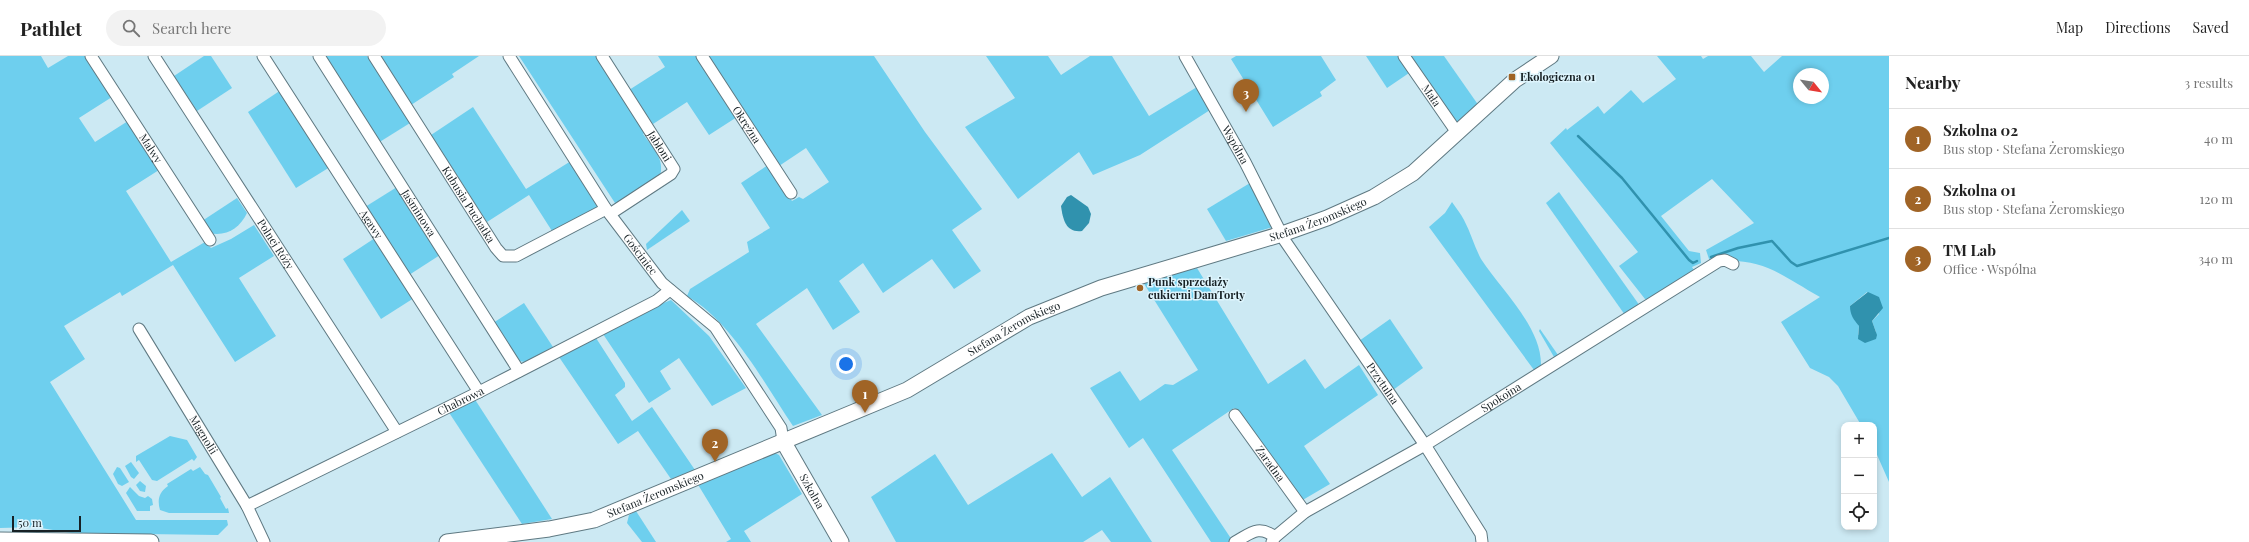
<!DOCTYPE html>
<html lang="en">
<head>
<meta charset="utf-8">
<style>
  body { margin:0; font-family:"Playfair Display",serif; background:#f2f2f2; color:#222 }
  .controls { position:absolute; right:12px; bottom:12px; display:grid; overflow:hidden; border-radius:8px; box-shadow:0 2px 6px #0003 }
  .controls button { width:36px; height:36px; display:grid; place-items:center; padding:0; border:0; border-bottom:1px solid #e0e0e0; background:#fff; color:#222; font:20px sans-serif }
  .compass { position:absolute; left:1793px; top:12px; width:36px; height:36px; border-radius:50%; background:#fff; box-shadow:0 2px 6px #0003; rotate:120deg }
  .scale { position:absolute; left:12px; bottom:10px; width:69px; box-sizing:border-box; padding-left:4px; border:2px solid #172125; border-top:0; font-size:11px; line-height:14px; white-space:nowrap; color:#172125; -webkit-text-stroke:3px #def5fd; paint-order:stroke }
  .you { position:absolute; left:846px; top:308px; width:14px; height:14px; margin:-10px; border:3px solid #fff; border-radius:50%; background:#1a73e8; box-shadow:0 0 0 6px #1a73e833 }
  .badge { display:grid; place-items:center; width:26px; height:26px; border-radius:50%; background:#a06426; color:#fff; font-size:13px; font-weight:700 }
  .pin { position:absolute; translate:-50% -33px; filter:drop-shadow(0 1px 2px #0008) }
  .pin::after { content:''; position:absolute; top:21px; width:14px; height:12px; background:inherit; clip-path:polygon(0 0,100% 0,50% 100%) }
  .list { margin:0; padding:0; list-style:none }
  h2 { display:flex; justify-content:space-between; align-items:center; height:52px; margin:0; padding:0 16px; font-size:17px }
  h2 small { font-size:13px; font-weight:400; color:#767676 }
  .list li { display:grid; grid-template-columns:26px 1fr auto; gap:12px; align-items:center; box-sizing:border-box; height:60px; padding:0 16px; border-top:1px solid #e0e0e0 }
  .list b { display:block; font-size:15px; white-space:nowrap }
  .list p { margin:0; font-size:13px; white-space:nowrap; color:#767676 }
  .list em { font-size:13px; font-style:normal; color:#767676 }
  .icon { flex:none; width:22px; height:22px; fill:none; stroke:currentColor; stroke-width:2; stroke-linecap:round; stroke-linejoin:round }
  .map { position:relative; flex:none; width:1889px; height:486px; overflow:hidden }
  header { display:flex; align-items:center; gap:24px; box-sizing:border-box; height:56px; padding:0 20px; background:#fff; border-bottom:1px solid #e0e0e0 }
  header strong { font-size:19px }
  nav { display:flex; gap:22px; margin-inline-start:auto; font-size:14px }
  .search { width:280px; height:36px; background:#f2f2f2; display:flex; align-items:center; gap:10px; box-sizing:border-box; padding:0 14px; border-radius:22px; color:#767676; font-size:15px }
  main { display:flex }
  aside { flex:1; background:#fff }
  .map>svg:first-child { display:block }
  .green { fill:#6ecfee; fill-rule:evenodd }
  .water { fill:#3092ae }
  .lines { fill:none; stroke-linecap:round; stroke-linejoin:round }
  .stream { stroke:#3092ae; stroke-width:2.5 }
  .street-casing { stroke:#5f7982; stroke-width:13 }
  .secondary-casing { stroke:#5f7982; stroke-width:17 }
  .street { stroke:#fff; stroke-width:11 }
  .secondary { stroke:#fff; stroke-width:15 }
  .poi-dot { fill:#a06426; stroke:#def5fd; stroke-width:1.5 }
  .labels { text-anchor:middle; stroke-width:3; stroke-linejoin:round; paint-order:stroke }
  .poi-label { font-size:11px; font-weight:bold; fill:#172125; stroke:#def5fd; text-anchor:start }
  .street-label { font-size:11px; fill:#172125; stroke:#def5fd }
</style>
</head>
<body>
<header>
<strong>Pathlet</strong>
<div class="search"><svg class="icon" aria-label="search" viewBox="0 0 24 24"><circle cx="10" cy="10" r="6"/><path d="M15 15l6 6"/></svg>Search here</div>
<nav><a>Map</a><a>Directions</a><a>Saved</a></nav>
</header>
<main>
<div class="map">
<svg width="1889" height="486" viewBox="0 0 1889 486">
  <rect width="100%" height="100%" fill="#cce9f3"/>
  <g class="green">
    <polygon points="0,0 41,0 48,12 68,0 86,0 112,41 79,62 95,86 128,65 159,114 126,135 171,206 205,186 211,192 231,183 254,169 274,200 239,222 276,280 235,306 173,209 122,240 120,236 64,270 85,303 50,326 136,464 227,464 228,469 218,479 71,477 35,471 0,472"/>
    <polygon points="204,0 211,0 232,32 197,55 174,20"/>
    <polygon points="323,0 367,0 410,67 378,87"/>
    <polygon points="380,0 479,0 452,18 454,21 411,49"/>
    <path d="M 519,0 L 597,0 L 646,76 L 643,78 C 653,92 665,103 660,120 L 625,144 L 615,147 Z"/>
    <polygon points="658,0 697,0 737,61 709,79 687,46 653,68 629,34 665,11"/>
    <path d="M 707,0 L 874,0 L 925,76 L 982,153 L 952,174 L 981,215 L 954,233 L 932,203 L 883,237 L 863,207 L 839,225 L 860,256 L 833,274 L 807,232 L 756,268 L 822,359 L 793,370 C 765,328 731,265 687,240 L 690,233 L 749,196 L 747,186 L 770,172 L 741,127 L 768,109 L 792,145 L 799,141 L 803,143 L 829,126 L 806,92 L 779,110 Z"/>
    <polygon points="986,0 1048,0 1061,19 1090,0 1112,0 1149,60 1197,31 1210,54 1140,99 1093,119 1079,96 1018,143 965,71 1015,42"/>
    <polygon points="1236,0 1321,0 1336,24 1320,36 1322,40 1273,71 1231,3"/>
    <polygon points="1366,0 1398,0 1409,17 1387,32"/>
    <polygon points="1409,0 1444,0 1479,50 1457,71"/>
    <path d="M 1657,0 L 1701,0 L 1703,3 L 1708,0 L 1751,0 L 1764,16 L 1782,0 L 1889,0 L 1889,426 L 1874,392 L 1874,369 L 1861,369 L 1838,330 L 1829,321 L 1810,312 L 1781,266 L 1820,241 C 1778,217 1761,200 1710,206 L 1706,194 L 1754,167 L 1712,123 L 1661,160 L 1689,195 L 1700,197 L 1701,207 L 1692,211 L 1694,214 L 1650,243 L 1645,243 L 1619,210 L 1638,196 L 1550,87 L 1566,72 L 1567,74 L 1598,50 L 1604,58 L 1631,34 L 1643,47 L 1676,23 ZM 1799,18 L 1823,18 L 1823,42 L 1799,42 ZM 1867,236 L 1879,258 L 1872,265 L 1876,276 L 1858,279 L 1859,270 L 1850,250 Z"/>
    <polygon points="281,34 330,111 296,132 248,56"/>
    <polygon points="473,51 526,133 571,105 600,150 552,175 529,139 487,166 431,79"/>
    <polygon points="1250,127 1273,171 1226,185 1207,153"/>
    <polygon points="397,131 440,199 409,219 365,151"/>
    <polygon points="1559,136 1640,250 1625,259 1546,147"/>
    <path d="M 237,142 L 247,157 C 240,172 226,181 209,177 L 202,165 Z"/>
    <path d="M 1452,146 C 1456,152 1461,158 1464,164 C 1471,177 1474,190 1481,203 C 1501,234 1542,271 1541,310 L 1534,314 L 1429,171 L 1445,157 Z"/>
    <polygon points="682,154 690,165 647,194 646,188"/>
    <polygon points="375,182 414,242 381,263 343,203"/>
    <polygon points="1197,212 1268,328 1305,303 1325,333 1359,309 1378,339 1304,390 1330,428 1301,445 1234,352 1172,394 1232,484 1229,486 1211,486 1143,382 1129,392 1090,332 1120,315 1140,345 1165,328 1173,329 1198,314 1143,226"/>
    <polygon points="671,244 709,280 746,332 712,350 679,302 660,315 671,333 649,347 603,278 646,254"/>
    <polygon points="524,247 553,291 525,306 518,305 493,267"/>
    <polygon points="1390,263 1423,312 1393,334 1359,285"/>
    <polygon points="1540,273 1558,299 1554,301 1539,275"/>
    <polygon points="596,282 625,327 625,331 615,339 632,365 652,351 695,414 671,423 638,375 618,388 559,301"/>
    <polygon points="474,342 552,463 522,468 448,355"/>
    <polygon points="170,380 187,384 197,401 194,405 192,403 157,425 152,424 139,404 136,406 136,400"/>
    <polygon points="775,397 779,399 802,438 744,475 751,486 726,486 731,483 697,427"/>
    <polygon points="1052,397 1082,441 1110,421 1152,486 1111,486 1102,474 1083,486 896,486 871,441 935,398 968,449"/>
    <polygon points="131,406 139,417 134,423 131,421 125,410"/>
    <polygon points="117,411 120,412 129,426 122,430 118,428 113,418"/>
    <path d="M 200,411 L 205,418 L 208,419 L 221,441 L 220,442 L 226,453 L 228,452 L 229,457 L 169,457 L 160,454 C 157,444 159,436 168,430 L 167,428 L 191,413 L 193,415 Z"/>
    <polygon points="140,425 146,430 145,436 140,435 136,429"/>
    <polygon points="130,431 139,440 145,442 148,440 152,443 153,449 150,450 150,455 137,455 126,437"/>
    <polygon points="636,455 656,486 642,486 627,467 629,459"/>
  </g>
  <g class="water">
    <path d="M 1071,139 L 1088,151 L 1091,158 L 1089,167 L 1082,175 C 1066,177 1063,164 1061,150 L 1067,141 Z"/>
    <path d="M 1868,236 L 1879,241 L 1883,252 L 1872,265 L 1877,279 L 1876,283 L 1865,287 L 1858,283 L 1859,270 C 1854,264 1850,259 1850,250 Z"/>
  </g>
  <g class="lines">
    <g class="stream">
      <polyline points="1578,80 1622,122 1689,204 1693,207 1697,205"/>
      <polyline points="1711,201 1738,192 1772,185 1791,206 1797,210 1889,182"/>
    </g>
    <g class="street-casing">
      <g id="street">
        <path id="s1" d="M 91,0 L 210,184"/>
        <path id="s2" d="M 154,0 L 397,376"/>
        <path id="s3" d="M 263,0 L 479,336"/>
        <path id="s4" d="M 319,0 L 519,315"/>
        <path id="s5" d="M 374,0 L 496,192 L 503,200 L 516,200 L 606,153"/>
        <path id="s6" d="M 509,0 L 606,153 L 662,227 L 715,271 L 781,372 L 783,385"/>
        <path id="s7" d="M 602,0 L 674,113 L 671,118 L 610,158"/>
        <path id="s8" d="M 702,0 L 791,137"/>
        <path id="s9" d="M 1185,0 L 1245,106 L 1285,185 L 1425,389 L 1481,478 L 1482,486"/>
        <path id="s10" d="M 1404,0 L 1458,78"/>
        <path id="s11" d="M 139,273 L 247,450 L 264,486"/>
        <path id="s12" d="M 1235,359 L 1305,456"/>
        <path id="s13" d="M 247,450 L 479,336 L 656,245 L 670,234"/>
        <path d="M 1235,486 C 1250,478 1258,468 1275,481"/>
        <path id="s14" d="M 1272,486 L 1275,481 L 1305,456 L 1425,389 L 1719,205 L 1725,204 L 1733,208"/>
      </g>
    </g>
    <g class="secondary-casing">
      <g id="secondary">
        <path id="s15" d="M 783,385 L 841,486"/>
        <polyline points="0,484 151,486"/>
        <path id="s16" d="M 447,486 L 549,473 L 594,464 L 907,334 L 1029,261 L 1101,232 L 1282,178 L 1327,162 L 1374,141 L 1413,117 L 1515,24 L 1551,0"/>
      </g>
    </g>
    <use href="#street" class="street"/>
    <use href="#secondary" class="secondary"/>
  </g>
  <g class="poi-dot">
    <rect x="1508" y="17" width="8" height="8" rx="2"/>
    <circle cx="1140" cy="232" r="4"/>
  </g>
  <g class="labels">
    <g class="poi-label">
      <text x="1520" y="25">Ekologiczna 01</text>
      <text x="1148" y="230">Punk sprzedaży<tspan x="1148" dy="13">cukierni DamTorty</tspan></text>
    </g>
    <g class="street-label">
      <text dy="4" stroke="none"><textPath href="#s10" startOffset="48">Mała</textPath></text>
      <text dy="4" stroke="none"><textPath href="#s8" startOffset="82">Okrężna</textPath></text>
      <text dy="4" stroke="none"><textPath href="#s9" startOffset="102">Wspólna</textPath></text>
      <text dy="4" stroke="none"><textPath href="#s7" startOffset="107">Jabłoni</textPath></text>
      <text dy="4" stroke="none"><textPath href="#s1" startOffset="110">Malwy</textPath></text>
      <text dy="4" stroke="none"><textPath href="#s5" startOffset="176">Kubusia Puchatka</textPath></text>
      <text dy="4" stroke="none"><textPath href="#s4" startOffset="186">Jaśminowa</textPath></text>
      <text dy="4" stroke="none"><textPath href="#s16" startOffset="935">Stefana Żeromskiego</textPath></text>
      <text dy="4" stroke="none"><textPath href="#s3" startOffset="200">Agawy</textPath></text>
      <text dy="4" stroke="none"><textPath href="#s2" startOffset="224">Polnej Róży</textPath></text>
      <text dy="4" stroke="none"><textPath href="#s6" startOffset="238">Gościniec</textPath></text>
      <text dy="4" stroke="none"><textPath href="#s16" startOffset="611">Stefana Żeromskiego</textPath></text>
      <text dy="4" stroke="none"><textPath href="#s9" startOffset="383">Przytulna</textPath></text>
      <text dy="4" stroke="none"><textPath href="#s14" startOffset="272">Spokojna</textPath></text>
      <text dy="4" stroke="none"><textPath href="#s13" startOffset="238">Chabrowa</textPath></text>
      <text dy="4" stroke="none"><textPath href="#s11" startOffset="124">Magnolii</textPath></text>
      <text dy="4" stroke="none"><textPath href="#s12" startOffset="60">Zaradna</textPath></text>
      <text dy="4" stroke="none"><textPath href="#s15" startOffset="58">Szkolna</textPath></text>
      <text dy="4" stroke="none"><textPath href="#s16" startOffset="215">Stefana Żeromskiego</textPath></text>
    </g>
  </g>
</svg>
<div class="controls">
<button>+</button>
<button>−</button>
<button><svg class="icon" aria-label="locate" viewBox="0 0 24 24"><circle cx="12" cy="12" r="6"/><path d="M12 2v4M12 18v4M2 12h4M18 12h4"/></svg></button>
</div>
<svg class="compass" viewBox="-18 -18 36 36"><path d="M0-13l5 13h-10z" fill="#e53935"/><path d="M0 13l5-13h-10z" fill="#767676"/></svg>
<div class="scale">50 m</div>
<div class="you"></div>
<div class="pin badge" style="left:865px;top:357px">1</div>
<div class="pin badge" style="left:715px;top:406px">2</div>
<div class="pin badge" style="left:1246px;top:56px">3</div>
</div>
<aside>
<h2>Nearby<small>3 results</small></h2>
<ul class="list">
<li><span class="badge">1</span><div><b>Szkolna 02</b><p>Bus stop · Stefana Żeromskiego</p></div><em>40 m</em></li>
<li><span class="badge">2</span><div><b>Szkolna 01</b><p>Bus stop · Stefana Żeromskiego</p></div><em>120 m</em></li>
<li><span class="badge">3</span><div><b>TM Lab</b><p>Office · Wspólna</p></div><em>340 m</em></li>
</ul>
</aside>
</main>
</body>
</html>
